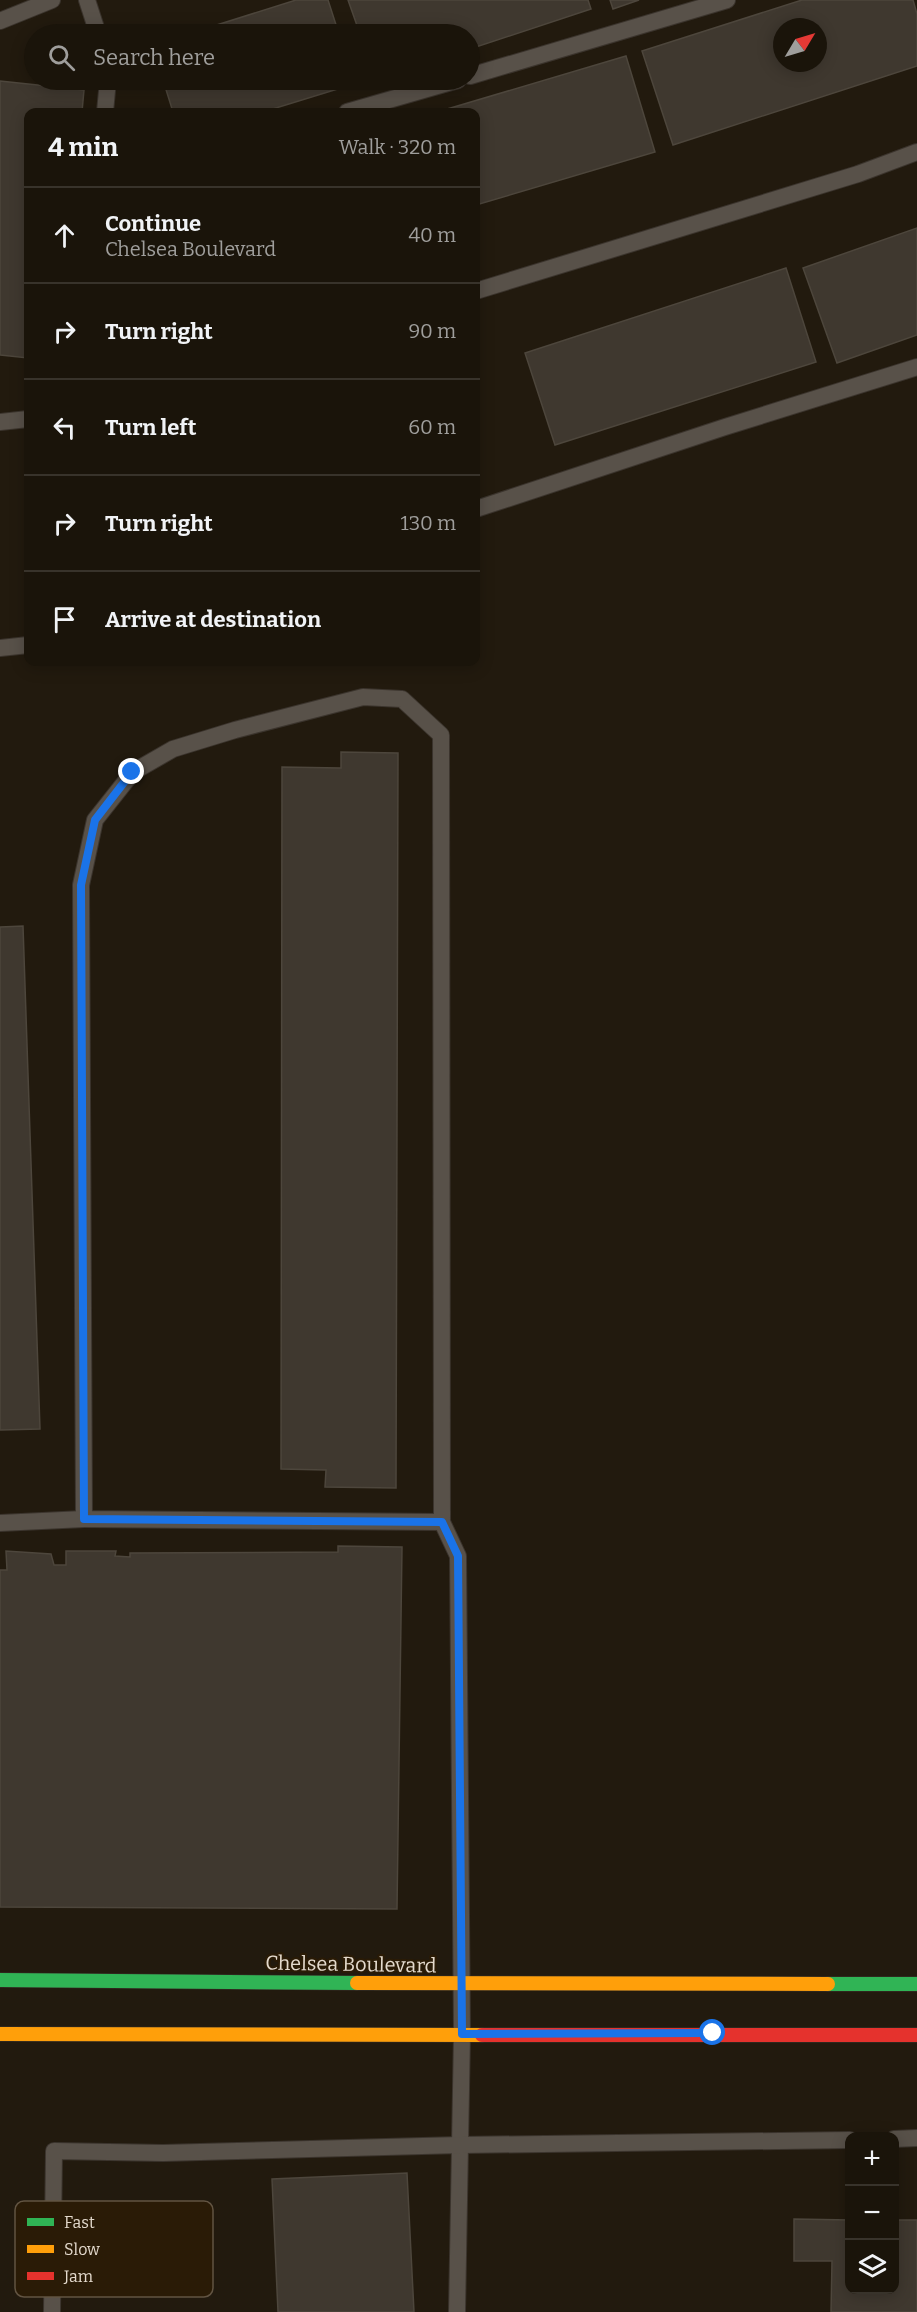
<!DOCTYPE html>
<html lang="en">
<head>
<meta charset="utf-8">
<style>
  body { margin:0; font-family:Bitter,serif; background:#231d13; color:#f1f3f6 }
  .controls { position:absolute; right:18px; bottom:18px; display:grid; overflow:hidden; border-radius:12px; box-shadow:0 3px 15px #0003 }
  .controls button { width:54px; height:54px; display:grid; place-items:center; padding:0; border:0; border-bottom:2px solid #38332b; background:#1a140a; color:#f1f3f6; font:30px sans-serif }
  .compass { position:absolute; left:773px; top:18px; width:54px; height:54px; border-radius:50%; background:#1a140a; box-shadow:0 3px 15px #0003; rotate:52deg }
  .stop { position:absolute; width:18px; height:18px; margin:-14px; border:4px solid #1a73e8; border-radius:50%; background:#fff }
  .stop.end { background:#1a73e8; border-color:#fff; box-shadow:0 2px 6px #0008 }
  .list { margin:0; padding:0; list-style:none }
  h2 { display:flex; justify-content:space-between; align-items:center; height:78px; margin:0; padding:0 24px; font-size:26px }
  h2 small { font-size:20px; font-weight:400; color:#9f9e9c }
  .list li { display:grid; grid-template-columns:39px 1fr auto; gap:18px; align-items:center; box-sizing:border-box; height:96px; padding:0 24px; border-top:2px solid #38332b }
  .list b { display:block; font-size:22px; white-space:nowrap }
  .list p { margin:0; font-size:20px; white-space:nowrap; color:#9f9e9c }
  .list em { font-size:20px; font-style:normal; color:#9f9e9c }
  .icon { flex:none; width:33px; height:33px; fill:none; stroke:currentColor; stroke-width:2; stroke-linecap:round; stroke-linejoin:round }
  .map { position:relative; flex:none; width:917px; height:2312px; overflow:hidden }
  .search { position:absolute; background:#1a140a; box-shadow:0 3px 15px #0003; left:24px; top:24px; width:456px; height:66px; display:flex; align-items:center; gap:15px; box-sizing:border-box; padding:0 21px; border-radius:33px; color:#9f9e9c; font-size:22px }
  .panel { position:absolute; background:#1a140a; box-shadow:0 3px 15px #0003; left:24px; top:108px; width:456px; height:558px; border-radius:12px }
  .map>svg:first-child { display:block }
  .building { fill:#3f382f; stroke:#4d463c; stroke-width:1.5; fill-rule:evenodd }
  .lines { fill:none; stroke-linecap:round; stroke-linejoin:round }
  .lane-casing { stroke:#3b342d; stroke-width:18 }
  .fast-casing { stroke:#3b342d; stroke-width:15 }
  .slow-casing { stroke:#3b342d; stroke-width:15 }
  .jam-casing { stroke:#3b342d; stroke-width:15 }
  .lane { stroke:#585149; stroke-width:16 }
  .fast { stroke:#30b455; stroke-width:14 }
  .slow { stroke:#ff9f0a; stroke-width:14 }
  .jam { stroke:#e5322d; stroke-width:14 }
  .route { stroke:#1a73e8; stroke-width:8 }
  .labels { text-anchor:middle; stroke-width:4.5; stroke-linejoin:round; paint-order:stroke }
  .street-label { font-size:20px; fill:#e4dacd; stroke:#2a1b06 }
  .key { fill:#2a1b06; stroke:#625442; stroke-width:1.5 }
  .key-label { font-size:16px; fill:#e4dacd }
</style>
</head>
<body>
<div class="map">
<svg width="917" height="2312" viewBox="0 0 917 2312">
  <rect width="100%" height="100%" fill="#221a0e"/>
  <g class="building">
    <polygon points="296,0 328,0 339,34 188,34"/>
    <polygon points="348,0 588,0 591,9 470,49 470,34 360,34"/>
    <polygon points="610,0 639,0 613,9"/>
    <path d="M 802,0 L 913,0 L 917,14 L 917,66 L 673,145 L 642,51 ZM 782,27 L 818,27 L 818,63 L 782,63 Z"/>
    <polygon points="626,56 655,152 476,205 476,112 437,112"/>
    <polygon points="163,80 353,80 354,84 263,112 173,112"/>
    <polygon points="0,81 84,90 82,112 28,112 28,358 0,355"/>
    <polygon points="917,228 917,335 837,363 803,268"/>
    <polygon points="786,268 816,362 555,445 525,353"/>
    <polygon points="341,752 398,753 396,1488 325,1487 326,1470 281,1469 282,767 341,768"/>
    <polygon points="23,926 40,1429 0,1430 0,927"/>
    <polygon points="338,1546 402,1547 397,1909 0,1907 0,1570 7,1570 6,1551 51,1554 54,1565 66,1565 66,1551 116,1551 115,1556 130,1557 130,1553 338,1552"/>
    <polygon points="407,2173 414,2312 278,2312 272,2179"/>
    <polygon points="794,2219 850,2220 850,2290 894,2290 894,2220 917,2220 917,2312 831,2312 832,2261 794,2261"/>
  </g>
  <g class="lines">
    <g class="lane-casing">
      <g id="lane">
        <polyline points="87,0 98,34"/>
        <polyline points="0,21 52,0"/>
        <polyline points="470,76 727,0"/>
        <polyline points="105,112 108,80"/>
        <polyline points="347,112 458,80"/>
        <polyline points="476,291 858,174 917,152"/>
        <polyline points="0,422 28,419"/>
        <polyline points="476,509 725,427 917,367"/>
        <polyline points="0,648 28,645"/>
        <polyline points="442,1522 441,735 402,699 363,697 235,730 173,749 133,772 95,820 81,885 84,1519 442,1522 458,1556 462,2034 457,2312"/>
        <polyline points="0,1523 84,1519"/>
        <polyline points="894,2139 917,2138"/>
        <polyline points="52,2312 54,2151 163,2153 460,2145 850,2140"/>
      </g>
    </g>
    <g class="fast-casing">
      <g id="fast">
        <polyline points="0,1980 357,1983"/>
        <polyline points="828,1984 917,1984"/>
      </g>
    </g>
    <g class="slow-casing">
      <g id="slow">
        <polyline points="357,1983 828,1984"/>
        <polyline points="0,2034 482,2035"/>
      </g>
    </g>
    <g class="jam-casing">
      <polyline id="jam" points="482,2035 917,2035"/>
    </g>
    <use href="#lane" class="lane"/>
    <use href="#fast" class="fast"/>
    <use href="#slow" class="slow"/>
    <use href="#jam" class="jam"/>
  </g>
  <g class="lines">
    <polyline class="route" points="132,772 95,820 81,885 84,1519 442,1522 458,1556 462,2034 713,2033"/>
  </g>
  <g class="labels">
    <g class="street-label">
      <text transform="translate(351 1964) rotate(1)" y="7">Chelsea Boulevard</text>
    </g>
  </g>
  <rect x="15" y="2201" width="198" height="96" rx="9" class="key"/>
  <rect x="27" y="2218" width="27" height="8" fill="#30b455"/>
  <rect x="27" y="2245" width="27" height="8" fill="#ff9f0a"/>
  <rect x="27" y="2272" width="27" height="8" fill="#e5322d"/>
  <g class="key-label">
    <text x="64" y="2228">Fast</text>
    <text x="64" y="2255">Slow</text>
    <text x="64" y="2282">Jam</text>
  </g>
</svg>
<div class="controls">
<button>+</button>
<button>−</button>
<button><svg class="icon" aria-label="layers" viewBox="0 0 24 24"><path d="M12 4l9 5-9 5-9-5zM3 14l9 5 9-5"/></svg></button>
</div>
<svg class="compass" viewBox="-18 -18 36 36"><path d="M0-13l5 13h-10z" fill="#e53935"/><path d="M0 13l5-13h-10z" fill="#9f9e9c"/></svg>
<div class="stop" style="left:713px;top:2033px"></div>
<div class="stop end" style="left:132px;top:772px"></div>
<div class="search"><svg class="icon" aria-label="search" viewBox="0 0 24 24"><circle cx="10" cy="10" r="6"/><path d="M15 15l6 6"/></svg>Search here</div>
<section class="panel">
<h2>4 min<small>Walk · 320 m</small></h2>
<ul class="list">
<li><svg class="icon" aria-label="ahead" viewBox="0 0 24 24"><path d="M12 20V5M6 11l6-6 6 6"/></svg><div><b>Continue</b><p>Chelsea Boulevard</p></div><em>40 m</em></li>
<li><svg class="icon" aria-label="right" viewBox="0 0 24 24"><path d="M7 20v-9h11M14 6l5 5-5 5"/></svg><div><b>Turn right</b></div><em>90 m</em></li>
<li><svg class="icon" aria-label="left" viewBox="0 0 24 24"><path d="M17 20v-9H6M10 6l-5 5 5 5"/></svg><div><b>Turn left</b></div><em>60 m</em></li>
<li><svg class="icon" aria-label="right" viewBox="0 0 24 24"><path d="M7 20v-9h11M14 6l5 5-5 5"/></svg><div><b>Turn right</b></div><em>130 m</em></li>
<li><svg class="icon" aria-label="arrive" viewBox="0 0 24 24"><path d="M6 21V4h12l-3 4 3 4H6"/></svg><div><b>Arrive at destination</b></div></li>
</ul>
</section>
</div>
</body>
</html>
